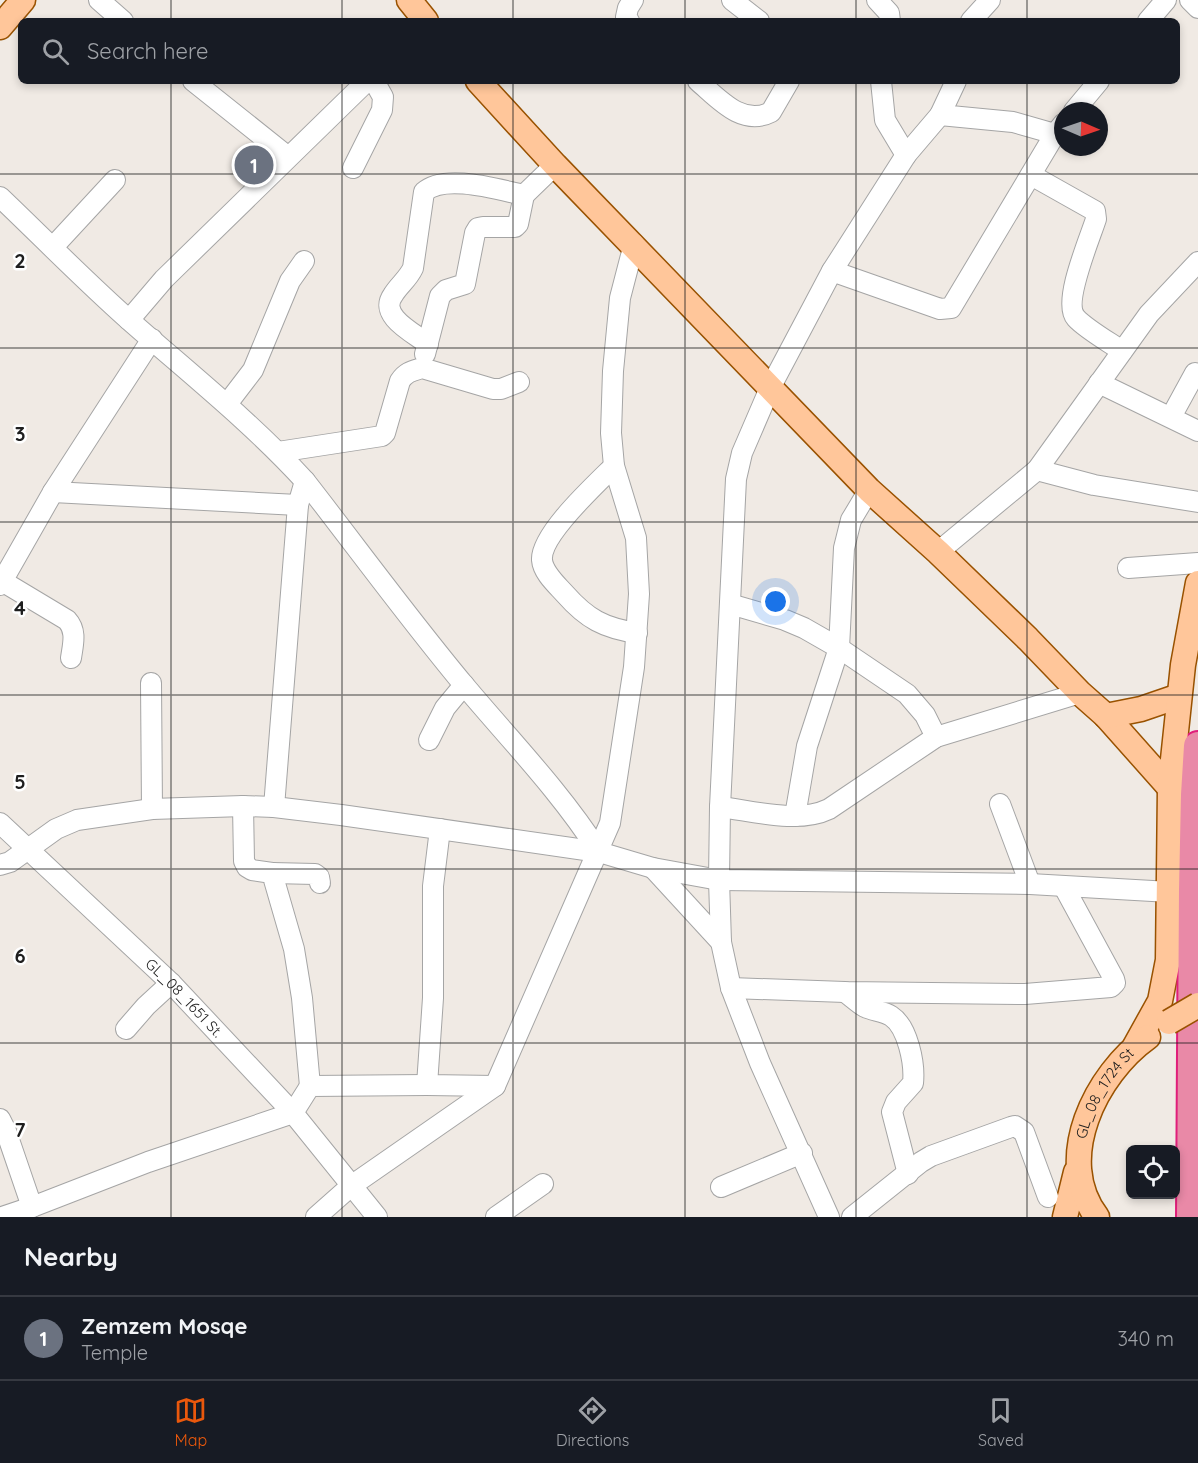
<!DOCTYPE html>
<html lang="en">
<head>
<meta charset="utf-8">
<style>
  body { margin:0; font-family:Quicksand,sans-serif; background:#242831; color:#f1f3f6 }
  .controls { position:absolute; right:18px; bottom:18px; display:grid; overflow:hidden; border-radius:9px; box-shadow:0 3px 9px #0003 }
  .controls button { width:54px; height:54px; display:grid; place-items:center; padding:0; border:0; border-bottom:2px solid #363941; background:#171b24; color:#f1f3f6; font:30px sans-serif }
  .compass { position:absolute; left:1054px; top:102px; width:54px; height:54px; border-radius:50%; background:#171b24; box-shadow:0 3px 9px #0003; rotate:92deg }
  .you { position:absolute; left:776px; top:602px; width:21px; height:21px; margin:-15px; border:4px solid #fff; border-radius:50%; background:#1a73e8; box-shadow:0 0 0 9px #1a73e833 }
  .badge { display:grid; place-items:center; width:39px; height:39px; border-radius:50%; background:#ea580c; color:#fff; font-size:20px; font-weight:700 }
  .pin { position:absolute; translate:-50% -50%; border:3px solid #fff; box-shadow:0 2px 6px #0006 }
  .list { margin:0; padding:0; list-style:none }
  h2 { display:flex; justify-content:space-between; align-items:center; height:78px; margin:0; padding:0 24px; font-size:26px }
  h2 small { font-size:20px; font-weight:400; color:#9ea1a6 }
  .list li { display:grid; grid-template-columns:39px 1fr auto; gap:18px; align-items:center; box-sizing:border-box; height:84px; padding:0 24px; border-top:2px solid #363941 }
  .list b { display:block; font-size:22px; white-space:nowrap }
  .list p { margin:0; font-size:20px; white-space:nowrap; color:#9ea1a6 }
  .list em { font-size:20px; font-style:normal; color:#9ea1a6 }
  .icon { flex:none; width:33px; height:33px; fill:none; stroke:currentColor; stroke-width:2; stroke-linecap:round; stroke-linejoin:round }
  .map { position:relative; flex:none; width:1198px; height:1217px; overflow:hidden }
  .search { position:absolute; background:#171b24; box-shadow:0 3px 9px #0003; left:18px; right:18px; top:18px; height:66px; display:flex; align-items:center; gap:15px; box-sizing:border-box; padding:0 21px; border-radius:9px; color:#9ea1a6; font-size:22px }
  .sheet { height:162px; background:#171b24 }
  nav { display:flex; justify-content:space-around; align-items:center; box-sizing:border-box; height:84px; border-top:2px solid #363941; background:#171b24; font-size:16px; color:#9ea1a6 }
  nav a { display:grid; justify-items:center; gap:3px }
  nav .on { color:#ea580c }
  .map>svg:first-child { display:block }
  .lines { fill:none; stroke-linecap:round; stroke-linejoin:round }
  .minor-casing { stroke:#a5a5a5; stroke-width:22 }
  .major-casing { stroke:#995200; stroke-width:27 }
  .highway-casing { stroke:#e01e7a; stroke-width:32 }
  .minor { stroke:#fff; stroke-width:20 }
  .major { stroke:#ffc69a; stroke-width:24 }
  .highway { stroke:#e989a7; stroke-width:28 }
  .major-bridge-casing { stroke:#995200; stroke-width:27; stroke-linecap:butt }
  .major-bridge { stroke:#ffc69a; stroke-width:24 }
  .grid { fill:none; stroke:#1e1e1e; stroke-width:1.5; stroke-opacity:0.55 }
  .labels { text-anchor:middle; stroke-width:5; stroke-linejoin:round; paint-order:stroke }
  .street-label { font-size:15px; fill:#1e1e1e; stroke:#fff }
  .grid-label { font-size:20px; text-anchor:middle; font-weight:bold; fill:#1e1e1e; stroke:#fff; stroke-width:5; stroke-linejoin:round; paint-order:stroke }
</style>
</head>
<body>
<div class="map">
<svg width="1198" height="1217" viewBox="0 0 1198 1217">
  <rect width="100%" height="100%" fill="#f0eae4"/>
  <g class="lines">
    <g class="minor-casing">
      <g id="minor">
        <polyline points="99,0 123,21"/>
        <polyline points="732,0 759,21"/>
        <polyline points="877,0 889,13 890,21"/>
        <polyline points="1190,0 1198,8"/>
        <polyline points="629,21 626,17 628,8 633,0"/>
        <polyline points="971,21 990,0"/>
        <polyline points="1148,21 1166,0"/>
        <polyline points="193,81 287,156"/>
        <path d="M 698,81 C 718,98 742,127 771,112 L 789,81"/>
        <polyline points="881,81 885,120 906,155"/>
        <polyline points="956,81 940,115 1013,122 1055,134"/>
        <polyline points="1074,111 1099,81"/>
        <polyline points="353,168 382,110 383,97 374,81"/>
        <path d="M 1031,175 L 1095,211 L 1096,219 C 1090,238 1062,303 1076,318 C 1086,329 1109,342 1122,351"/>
        <path d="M 0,197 C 43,238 85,281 129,320 C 189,373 251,422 305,481 C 358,549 409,619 464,685 C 510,740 560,791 599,852"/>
        <polyline points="53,247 115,180"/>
        <polyline points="832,271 940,309 951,308 1055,134 1063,124"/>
        <polyline points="129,320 164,279 367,81"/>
        <path d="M 428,344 C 414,333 378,316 393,295 C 399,285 408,279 413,268 L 424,192 C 445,173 499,190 524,195 L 555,165"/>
        <polyline points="425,354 440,296 446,290 465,284 475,233 478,228 483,227 515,227 518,224 524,195"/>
        <polyline points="1099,383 1198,431"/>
        <polyline points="227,404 253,370 290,281 304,261"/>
        <polyline points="1171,417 1195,373"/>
        <path d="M 278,452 L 382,436 L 385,433 L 400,381 C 406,372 412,371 422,368 L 493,389 L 501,389 L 519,382"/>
        <path d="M 614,466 C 596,484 540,535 542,560 C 543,573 557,585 565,594 C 587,619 604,628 637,633"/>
        <polyline points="1037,470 1094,485 1198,502"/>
        <polyline points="53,492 298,505"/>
        <polyline points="938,552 1037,470 1149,314 1198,262"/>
        <polyline points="1128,568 1198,563"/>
        <path d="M 2,581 L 67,620 C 77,631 73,644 71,658"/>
        <polyline points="0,585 53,492 152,339"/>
        <polyline points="730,604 785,620 804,628 839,648 907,694 925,715 936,737"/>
        <polyline points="151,683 152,809"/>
        <polyline points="429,740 445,708 464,685"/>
        <polyline points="1000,804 1030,884"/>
        <polyline points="243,806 244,861 247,867 252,870 272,873 294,949 302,998 310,1086"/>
        <polyline points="274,807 298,505 305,481"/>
        <path d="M 720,807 C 753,811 798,824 829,809 L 936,737 L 1080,693"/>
        <polyline points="795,816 807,746 839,648 844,548 851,520 869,490"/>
        <path id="s1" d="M 0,823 L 171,983 L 293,1113 L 377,1217"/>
        <polyline points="440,829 433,886 433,998 427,1085 495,1086"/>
        <polyline points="0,865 10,862 56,829 77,820 152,809 243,806 274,807 341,815 599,852 653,868 719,880 1030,884 1170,892"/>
        <polyline points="653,868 721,942"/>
        <polyline points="272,873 315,874 319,877 320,883"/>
        <polyline points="731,988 845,992 1025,994 1111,987 1115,983 1114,979 1064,887"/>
        <path d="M 845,992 C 852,997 858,1003 865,1007 C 873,1011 883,1011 891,1016 C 908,1027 915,1064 913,1083 L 896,1102 L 892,1112 L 908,1174"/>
        <polyline points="126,1029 146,1006 171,983"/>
        <polyline points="0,1119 6,1131 32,1207"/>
        <polyline points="721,1187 802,1153"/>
        <polyline points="2,1217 32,1207 148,1162 293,1113 310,1086 427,1085"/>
        <polyline points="316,1217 351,1186 495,1086 610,823 634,667 639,594 636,538 614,466 611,433 613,371 620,298 634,244"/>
        <polyline points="496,1217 543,1184"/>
        <polyline points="829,1217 760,1063 731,988 721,942 719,880 720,807 736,479 742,453 770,388 832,271 906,155 940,115"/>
        <polyline points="852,1217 921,1162 931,1156 1011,1127 1015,1126 1024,1132 1048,1197"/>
      </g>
    </g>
    <g class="major-casing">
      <g id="major">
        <polyline points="409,0 426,21"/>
        <polyline points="0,27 23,0"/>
        <polyline points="478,81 555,165 869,490 938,552 1028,639 1080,693 1106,716 1170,788"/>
        <polyline points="1106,716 1141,709 1179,696"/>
        <polyline points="1135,1046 1160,1001 1168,960 1170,788 1183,665 1198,583"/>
        <polyline points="1065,1217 1076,1172"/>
        <path id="s2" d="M 1097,1217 C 1053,1159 1096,1074 1148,1037"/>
      </g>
    </g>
    <g class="highway-casing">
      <polyline id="highway" points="1191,1217 1193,890 1195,795 1198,746"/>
    </g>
    <use href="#minor" class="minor"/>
    <use href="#major" class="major"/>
    <use href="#highway" class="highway"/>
    <g class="major-bridge-casing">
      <polyline id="major-bridge" points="1169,1022 1198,1005"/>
    </g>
    <use href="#major-bridge" class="major-bridge"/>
  </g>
  <path class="grid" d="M 171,0 L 171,21M 342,0 L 342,21M 513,0 L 513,21M 685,0 L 685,21M 856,0 L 856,21M 1027,0 L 1027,21M 171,81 L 171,1217M 342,81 L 342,1217M 513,81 L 513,1217M 685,81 L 685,1217M 856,81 L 856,1217M 1027,81 L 1027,1217M 0,174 L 1198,174M 0,348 L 1198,348M 0,522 L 1198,522M 0,695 L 1198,695M 0,869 L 1198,869M 0,1043 L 1198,1043"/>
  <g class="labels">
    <g class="street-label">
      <text dy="5" stroke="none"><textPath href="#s1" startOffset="254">GL_08_1651 St.</textPath></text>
      <text dy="5" stroke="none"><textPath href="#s2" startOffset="134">GL_08_1724 St</textPath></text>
    </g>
  </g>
  <g class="grid-label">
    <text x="20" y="268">2</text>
    <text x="20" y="441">3</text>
    <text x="20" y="615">4</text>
    <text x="20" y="789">5</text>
    <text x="20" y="963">6</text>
    <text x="20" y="1137">7</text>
  </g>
</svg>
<div class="controls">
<button><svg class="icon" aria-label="locate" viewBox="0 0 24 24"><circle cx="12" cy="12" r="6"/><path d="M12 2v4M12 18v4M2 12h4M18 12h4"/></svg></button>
</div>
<svg class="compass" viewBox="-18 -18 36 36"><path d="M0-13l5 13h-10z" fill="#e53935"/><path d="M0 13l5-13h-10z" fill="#9ea1a6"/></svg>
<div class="you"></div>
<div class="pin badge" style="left:254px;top:165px;background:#6b7280">1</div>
<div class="search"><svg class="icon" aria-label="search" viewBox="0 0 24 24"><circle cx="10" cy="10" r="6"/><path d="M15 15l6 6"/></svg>Search here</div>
</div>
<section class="sheet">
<h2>Nearby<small></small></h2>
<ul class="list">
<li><span class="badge" style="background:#6b7280">1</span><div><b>Zemzem Mosqe</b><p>Temple</p></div><em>340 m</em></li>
</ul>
</section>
<nav>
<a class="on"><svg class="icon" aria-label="map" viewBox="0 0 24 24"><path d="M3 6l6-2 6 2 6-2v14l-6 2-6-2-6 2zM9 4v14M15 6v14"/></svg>Map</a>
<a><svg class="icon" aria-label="directions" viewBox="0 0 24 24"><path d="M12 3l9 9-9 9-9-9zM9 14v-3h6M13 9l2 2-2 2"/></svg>Directions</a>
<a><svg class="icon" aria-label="saved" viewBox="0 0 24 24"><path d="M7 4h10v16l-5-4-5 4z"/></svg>Saved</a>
</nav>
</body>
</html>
